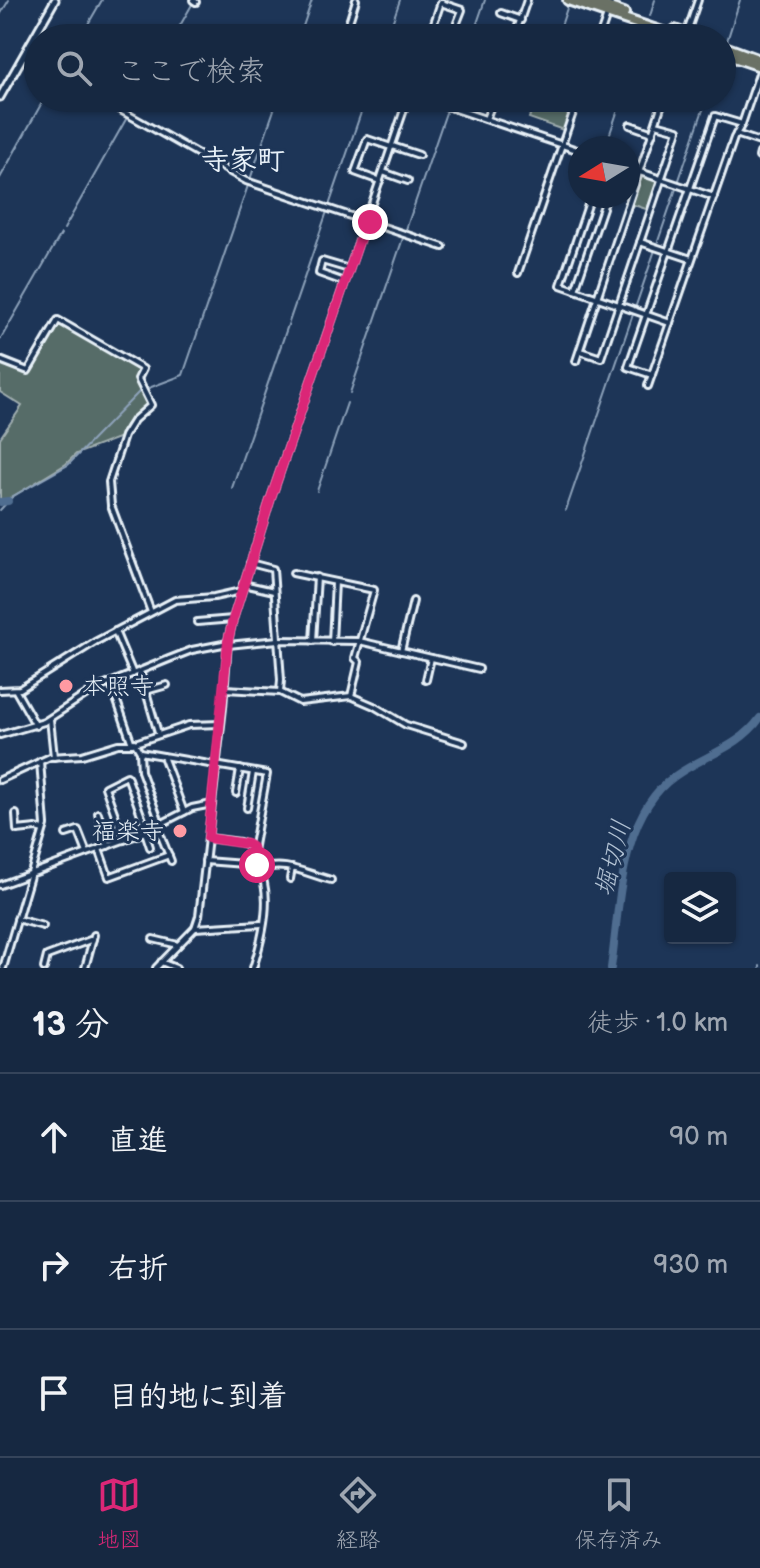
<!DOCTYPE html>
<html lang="ja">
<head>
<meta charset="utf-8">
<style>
  body { margin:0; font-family:"Balsamiq Sans","Klee One",sans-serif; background:#1f3048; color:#f1f3f6 }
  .controls { position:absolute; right:24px; bottom:24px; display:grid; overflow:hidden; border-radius:8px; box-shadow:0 2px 6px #0004 }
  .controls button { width:72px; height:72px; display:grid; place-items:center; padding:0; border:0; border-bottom:2px solid #35445a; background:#162841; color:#f1f3f6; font:40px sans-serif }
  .compass { position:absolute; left:568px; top:136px; width:72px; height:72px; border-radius:50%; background:#162841; box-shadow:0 2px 6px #0004; rotate:259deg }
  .stop { position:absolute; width:24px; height:24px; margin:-18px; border:6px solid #db2777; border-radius:50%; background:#fff }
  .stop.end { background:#db2777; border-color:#fff; box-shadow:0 2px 8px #0008 }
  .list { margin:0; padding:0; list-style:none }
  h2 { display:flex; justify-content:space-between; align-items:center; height:104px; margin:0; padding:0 32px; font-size:34px }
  h2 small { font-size:26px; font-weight:400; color:#9ea6b1 }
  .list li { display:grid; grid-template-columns:52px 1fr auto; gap:24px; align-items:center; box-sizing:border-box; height:128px; padding:0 32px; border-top:2px solid #35445a }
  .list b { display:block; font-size:30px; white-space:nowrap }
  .list em { font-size:26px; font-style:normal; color:#9ea6b1 }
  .icon { flex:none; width:44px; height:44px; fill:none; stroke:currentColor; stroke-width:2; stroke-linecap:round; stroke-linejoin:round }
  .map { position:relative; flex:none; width:760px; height:968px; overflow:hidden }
  .search { position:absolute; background:#162841; box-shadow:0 2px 6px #0004; left:24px; right:24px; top:24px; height:88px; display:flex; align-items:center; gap:20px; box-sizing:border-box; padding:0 28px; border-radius:44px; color:#9ea6b1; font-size:30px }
  .sheet { height:488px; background:#162841 }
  nav { display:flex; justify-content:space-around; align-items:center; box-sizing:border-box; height:112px; border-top:2px solid #35445a; background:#162841; font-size:22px; color:#9ea6b1 }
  nav a { display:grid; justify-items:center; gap:4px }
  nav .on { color:#db2777 }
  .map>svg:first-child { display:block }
  .green { fill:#576c67; stroke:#a0aeb0; stroke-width:2 }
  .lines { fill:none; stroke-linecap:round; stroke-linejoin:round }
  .stream { stroke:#8da2ba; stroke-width:2 }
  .river { stroke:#506d90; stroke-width:8 }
  .minor-casing { stroke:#e8f1f8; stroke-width:10 }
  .tertiary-casing { stroke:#e8f1f8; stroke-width:11 }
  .trunk-casing { stroke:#e8f1f8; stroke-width:14 }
  .minor { stroke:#1d3557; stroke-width:4 }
  .tertiary { stroke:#1d3557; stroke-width:5 }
  .trunk { stroke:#6a7165; stroke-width:8 }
  .route { stroke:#db2777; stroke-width:10 }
  .poi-dot { fill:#ff9aa2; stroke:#1d3557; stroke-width:3 }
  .labels { text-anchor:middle; stroke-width:6; stroke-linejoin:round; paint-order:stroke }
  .poi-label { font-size:24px; fill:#e8f1f8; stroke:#1d3557; text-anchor:start }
  .water-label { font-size:26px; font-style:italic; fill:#b3c3d4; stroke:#1d3557 }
  .quarter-label { font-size:28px; font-weight:bold; fill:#e8f1f8; stroke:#1d3557 }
</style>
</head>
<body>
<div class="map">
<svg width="760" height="968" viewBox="0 0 760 968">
  <rect width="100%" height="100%" fill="#1d3557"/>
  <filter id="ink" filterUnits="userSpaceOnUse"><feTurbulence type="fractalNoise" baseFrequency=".0125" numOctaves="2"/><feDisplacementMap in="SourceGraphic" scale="16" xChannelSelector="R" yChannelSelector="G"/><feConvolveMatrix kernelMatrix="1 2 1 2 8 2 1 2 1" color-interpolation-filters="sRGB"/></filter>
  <g filter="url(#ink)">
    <g class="green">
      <polygon points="536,98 574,108 566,131 529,118"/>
      <polygon points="644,175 659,182 649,210 631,204 641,176"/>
      <polygon points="57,323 61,323 140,368 137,381 147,405 126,425 121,437 76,454 66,464 7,500 0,501 0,438 22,406 0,392 0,362 24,373 28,373"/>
    </g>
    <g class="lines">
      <g class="stream">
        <polyline points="0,15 9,0"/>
        <polyline points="650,16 655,0"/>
        <polyline points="80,38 102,0"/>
        <polyline points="173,38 194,1"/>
        <polyline points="299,38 312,0"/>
        <polyline points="387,38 400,0"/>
        <polyline points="472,38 485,0"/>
        <polyline points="557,38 568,5"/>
        <polyline points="642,38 644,31"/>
        <polyline points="727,41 740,0"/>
        <polyline points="605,148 622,98"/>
        <polyline points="0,178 44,99"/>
        <polyline points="64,229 138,98"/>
        <polyline points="0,340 61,234"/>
        <polyline points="146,389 183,375 278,98"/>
        <polyline points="350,393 451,98"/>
        <polyline points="232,488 366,98"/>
        <polyline points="317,491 347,403"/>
        <polyline points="0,510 13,496 68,465 140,391"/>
        <polyline points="566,510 707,98"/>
        <polyline points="760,968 760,966"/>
      </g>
      <g class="river">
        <polyline points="0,502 8,501"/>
        <path d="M 611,968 C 620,906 619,815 675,776 C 704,755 739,748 760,718"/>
      </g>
      <g class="minor-casing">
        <g id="minor">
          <polyline points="193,0 196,2"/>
          <polyline points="441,3 462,10 451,38"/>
          <polyline points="501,13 521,20"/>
          <polyline points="516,32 534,38"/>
          <polyline points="344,38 356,0"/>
          <polyline points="429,38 441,2"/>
          <polyline points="514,38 527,0"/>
          <polyline points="599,38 612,0"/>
          <polyline points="685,38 698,0"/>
          <polyline points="24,56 38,64"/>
          <polyline points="99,98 246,181 443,247"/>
          <polyline points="423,98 580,151"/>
          <polyline points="486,119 494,98"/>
          <polyline points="630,125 653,133"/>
          <polyline points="736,134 760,142"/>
          <polyline points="392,146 419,155"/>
          <polyline points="759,157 760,153"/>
          <polyline points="628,168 714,197"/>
          <polyline points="383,172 408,181"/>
          <polyline points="380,181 355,172 367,139 391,147"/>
          <polyline points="591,196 561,285 670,323"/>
          <polyline points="640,242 691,259"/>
          <polyline points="518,273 578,98"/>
          <polyline points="344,282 319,273 322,261 349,269"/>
          <polyline points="575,290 607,196"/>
          <polyline points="580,351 601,358 678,130 656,124"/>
          <polyline points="0,360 28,371 58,320 143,369 138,379 151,405 134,420 124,436 109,482 111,505 151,612"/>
          <polyline points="576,361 664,98"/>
          <polyline points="652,375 628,367 715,116 742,124"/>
          <polyline points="648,386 734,138 742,124 760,71"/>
          <polyline points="250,563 273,569 281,680 280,692"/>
          <polyline points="293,573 374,590 355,658 359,662 351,696"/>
          <polyline points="243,584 274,591"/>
          <polyline points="197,622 233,619"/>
          <polyline points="115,631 133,674"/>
          <polyline points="313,641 317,577"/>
          <polyline points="332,642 335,582"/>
          <polyline points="228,645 278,640 359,641 479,669"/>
          <polyline points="401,651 413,601"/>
          <polyline points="140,671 158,733"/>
          <polyline points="426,680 431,658"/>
          <polyline points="111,684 132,744"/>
          <polyline points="225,689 280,692 300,702 351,696 374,706 406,725 464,743"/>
          <polyline points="0,690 20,689 95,642 175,600 214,597 241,591"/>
          <polyline points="16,691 36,726"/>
          <polyline points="146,691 167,685"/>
          <polyline points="50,719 54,757"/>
          <polyline points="0,735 44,722 93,690 169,659 192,650 228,643"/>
          <polyline points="134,742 140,752 141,771 161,825"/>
          <polyline points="140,752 267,774 253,851"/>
          <polyline points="163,756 184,812"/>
          <polyline points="0,780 50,757 82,755 118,744 132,744 189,725 221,724"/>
          <polyline points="236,793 240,769"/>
          <polyline points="247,808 253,772"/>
          <polyline points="98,813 108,846"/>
          <polyline points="16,814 17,830 36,828 43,830"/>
          <polyline points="157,826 171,861"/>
          <polyline points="145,832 150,847"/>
          <polyline points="66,834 78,830 87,853"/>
          <path d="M 208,838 L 240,842 L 252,847 L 253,851 C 257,862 261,872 264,883 C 270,909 261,943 253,968"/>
          <polyline points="124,840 105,787 127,776 147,831"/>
          <polyline points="99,849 109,877 169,855"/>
          <polyline points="205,861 257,865"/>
          <path d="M 259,870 C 285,860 306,874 331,880"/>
          <polyline points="290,879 292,868"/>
          <polyline points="0,885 145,832 192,808 212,804"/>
          <polyline points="17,919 43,926"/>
          <polyline points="195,928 261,924"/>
          <polyline points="153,939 178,945"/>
          <polyline points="161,962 176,968"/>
          <polyline points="3,968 45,825 40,761"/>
          <polyline points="44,968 47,956 93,939"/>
          <polyline points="85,968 94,935"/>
          <polyline points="156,968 195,928 199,916 223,708 228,641 233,619 270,501 408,98"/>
        </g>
      </g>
      <g class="tertiary-casing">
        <polyline id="tertiary" points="0,97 55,0"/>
      </g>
      <g class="trunk-casing">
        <g id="trunk">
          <polyline points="568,0 680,38"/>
          <polyline points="587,0 624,13"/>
          <polyline points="675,30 698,38"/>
          <polyline points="722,46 760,60"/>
          <polyline points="722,53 760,66"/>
        </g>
      </g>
      <use href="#minor" class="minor"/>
      <use href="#tertiary" class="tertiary"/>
      <use href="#trunk" class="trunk"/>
    </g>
  </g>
  <g class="lines" filter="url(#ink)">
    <polyline class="route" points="257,865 252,847 247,844 208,838 228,641 233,619 270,501 366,221 370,222"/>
  </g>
  <g class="poi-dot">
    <circle cx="66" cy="686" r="8"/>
    <circle cx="180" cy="831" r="8"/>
  </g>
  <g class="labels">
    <g class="poi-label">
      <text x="82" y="694">本照寺</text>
      <text x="164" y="839" text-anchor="end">福楽寺</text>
    </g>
    <g class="water-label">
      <text transform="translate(612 858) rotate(-76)" y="9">堀切川</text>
    </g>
    <g class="quarter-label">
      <text x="243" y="169">寺家町</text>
    </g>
  </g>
</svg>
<div class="controls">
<button><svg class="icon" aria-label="layers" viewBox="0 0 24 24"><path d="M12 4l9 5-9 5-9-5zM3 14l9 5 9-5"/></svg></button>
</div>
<svg class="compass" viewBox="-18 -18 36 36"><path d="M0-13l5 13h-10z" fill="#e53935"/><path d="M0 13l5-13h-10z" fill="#9ea6b1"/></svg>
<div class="stop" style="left:257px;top:865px"></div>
<div class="stop end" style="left:370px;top:222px"></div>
<div class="search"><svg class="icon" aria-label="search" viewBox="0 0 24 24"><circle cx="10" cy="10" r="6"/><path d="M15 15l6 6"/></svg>ここで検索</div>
</div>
<section class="sheet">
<h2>13 分<small>徒歩 · 1.0 km</small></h2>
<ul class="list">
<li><svg class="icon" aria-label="ahead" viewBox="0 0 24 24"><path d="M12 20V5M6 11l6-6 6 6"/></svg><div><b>直進</b></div><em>90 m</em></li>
<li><svg class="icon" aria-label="right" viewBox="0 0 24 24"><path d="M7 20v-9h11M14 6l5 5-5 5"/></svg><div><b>右折</b></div><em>930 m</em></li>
<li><svg class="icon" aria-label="arrive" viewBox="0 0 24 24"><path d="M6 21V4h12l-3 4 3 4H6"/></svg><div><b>目的地に到着</b></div></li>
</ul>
</section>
<nav>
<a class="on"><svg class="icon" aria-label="map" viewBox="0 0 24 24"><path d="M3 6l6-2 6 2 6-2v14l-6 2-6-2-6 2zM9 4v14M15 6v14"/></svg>地図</a>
<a><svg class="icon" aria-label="directions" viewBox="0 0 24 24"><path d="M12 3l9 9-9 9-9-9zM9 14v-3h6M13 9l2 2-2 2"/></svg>経路</a>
<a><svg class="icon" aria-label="saved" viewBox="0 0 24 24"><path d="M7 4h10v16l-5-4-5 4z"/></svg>保存済み</a>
</nav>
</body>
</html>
